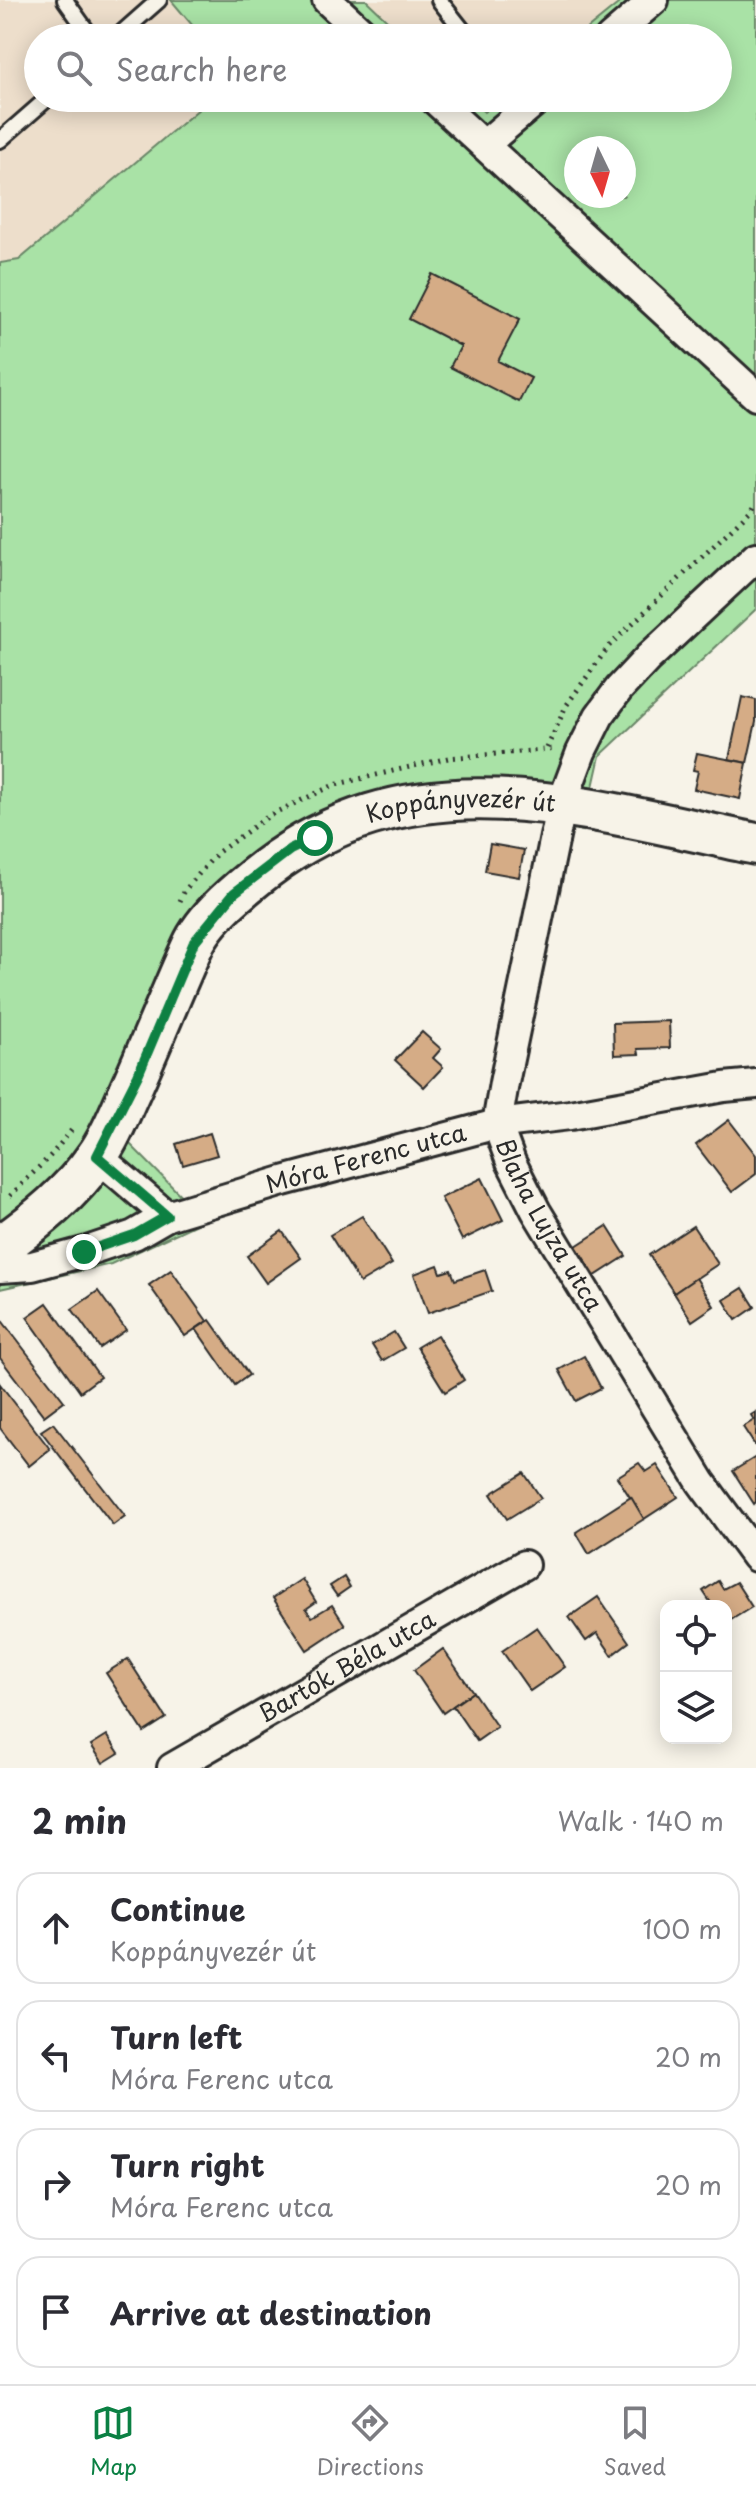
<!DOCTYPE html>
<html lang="en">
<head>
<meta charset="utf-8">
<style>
  body { margin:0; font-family:"Playpen Sans",sans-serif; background:#f7f7f7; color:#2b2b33 }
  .controls { position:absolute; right:24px; bottom:24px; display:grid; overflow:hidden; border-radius:16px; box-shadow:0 4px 20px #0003 }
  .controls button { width:72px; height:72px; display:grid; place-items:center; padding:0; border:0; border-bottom:2px solid #e1e1e2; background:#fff; color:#2b2b33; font:40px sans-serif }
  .compass { position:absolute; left:564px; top:136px; width:72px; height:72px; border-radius:50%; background:#fff; box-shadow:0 4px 20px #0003; rotate:175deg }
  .stop { position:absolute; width:24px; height:24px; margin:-18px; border:6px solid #0b8043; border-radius:50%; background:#fff }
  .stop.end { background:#0b8043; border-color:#fff; box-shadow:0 2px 8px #0008 }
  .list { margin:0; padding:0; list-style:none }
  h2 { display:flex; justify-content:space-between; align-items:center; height:104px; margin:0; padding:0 32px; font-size:34px }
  h2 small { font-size:26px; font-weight:400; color:#7c7c81 }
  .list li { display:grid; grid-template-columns:52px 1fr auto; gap:24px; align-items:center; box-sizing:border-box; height:112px; margin:0 16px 16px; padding:0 16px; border:2px solid #e1e1e2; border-radius:24px }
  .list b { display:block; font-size:30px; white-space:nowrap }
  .list p { margin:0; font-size:26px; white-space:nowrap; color:#7c7c81 }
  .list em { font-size:26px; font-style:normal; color:#7c7c81 }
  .icon { flex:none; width:44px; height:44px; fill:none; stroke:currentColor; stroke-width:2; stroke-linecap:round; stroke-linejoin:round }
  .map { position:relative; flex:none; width:756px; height:1768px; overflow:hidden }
  .search { position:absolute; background:#fff; box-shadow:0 4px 20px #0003; left:24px; right:24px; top:24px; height:88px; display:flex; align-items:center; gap:20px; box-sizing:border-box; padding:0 28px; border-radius:44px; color:#7c7c81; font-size:30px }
  .sheet { height:616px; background:#fff }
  nav { display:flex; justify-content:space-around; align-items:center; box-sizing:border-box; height:112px; border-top:2px solid #e1e1e2; background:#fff; font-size:22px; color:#7c7c81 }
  nav a { display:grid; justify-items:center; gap:4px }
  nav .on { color:#0b8043 }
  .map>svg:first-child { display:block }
  .built { fill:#eddecb }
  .green { fill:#a9e2a6; stroke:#6a8668; stroke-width:2; fill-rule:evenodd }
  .building { fill:#d5ac86; stroke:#2b2b2b; stroke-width:2 }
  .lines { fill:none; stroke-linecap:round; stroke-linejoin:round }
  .lane-casing { stroke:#2b2b2b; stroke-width:20 }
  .street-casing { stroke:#2b2b2b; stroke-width:34 }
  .secondary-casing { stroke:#2b2b2b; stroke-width:46 }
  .path { stroke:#2b2b2b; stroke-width:5; stroke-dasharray:2 6; stroke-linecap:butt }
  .lane { stroke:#f7f3e8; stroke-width:14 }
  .street { stroke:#f7f3e8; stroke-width:28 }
  .secondary { stroke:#f7f3e8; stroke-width:40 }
  .route { stroke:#0b8043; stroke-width:10 }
  .labels { text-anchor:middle; stroke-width:7; stroke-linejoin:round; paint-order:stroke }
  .street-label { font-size:24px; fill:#2b2b2b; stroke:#f7f3e8 }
</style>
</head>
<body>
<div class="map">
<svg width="756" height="1768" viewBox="0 0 756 1768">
  <rect width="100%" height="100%" fill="#f7f3e8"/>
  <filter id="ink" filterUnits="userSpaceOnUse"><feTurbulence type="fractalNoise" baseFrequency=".0125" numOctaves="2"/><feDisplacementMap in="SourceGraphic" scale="16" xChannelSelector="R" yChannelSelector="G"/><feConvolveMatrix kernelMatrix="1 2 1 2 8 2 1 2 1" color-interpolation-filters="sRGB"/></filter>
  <g filter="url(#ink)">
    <g class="built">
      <polygon points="0,0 171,0 203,38 38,38 38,98 212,98 19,261 0,263"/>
      <polygon points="366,0 623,0 576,38 406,38"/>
    </g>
    <g class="green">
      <polygon points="171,0 366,0 406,38 203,38"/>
      <path d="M 623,0 L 756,0 L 756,609 L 600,756 L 583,831 L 478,810 L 394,821 L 309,855 L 247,900 L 208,949 L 127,1141 L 205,1220 L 111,1264 L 0,1289 L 0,263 L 19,260 L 212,98 L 469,98 L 484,112 L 502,98 L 718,98 L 718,38 L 576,38 ZM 576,148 L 624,148 L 624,196 L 576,196 Z"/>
    </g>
    <g class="building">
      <polygon points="432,274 520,319 498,361 531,378 519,402 450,367 461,346 409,319"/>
      <polygon points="742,697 756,700 756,722 747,763 729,759"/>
      <polygon points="697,753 747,763 740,799 694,789 698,771 693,770"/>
      <polygon points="490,844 524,850 519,877 485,871"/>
      <polygon points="669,1021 670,1048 638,1049 639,1054 614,1055 613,1023"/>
      <polygon points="422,1032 441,1049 433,1058 443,1067 424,1087 395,1060"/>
      <polygon points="729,1120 756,1155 756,1174 732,1192 696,1145"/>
      <polygon points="210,1133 217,1155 183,1165 176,1144"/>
      <polygon points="482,1178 503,1220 462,1240 441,1198"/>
      <polygon points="362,1216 392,1264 360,1283 330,1235"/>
      <polygon points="607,1226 626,1256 595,1276 576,1246"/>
      <polygon points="693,1226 718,1264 674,1293 649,1255"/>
      <polygon points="282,1231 301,1258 266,1283 247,1256"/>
      <polygon points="438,1265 441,1273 451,1270 455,1280 485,1270 492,1291 428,1313 414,1274"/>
      <polygon points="171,1270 207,1321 185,1336 149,1285"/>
      <polygon points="696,1278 714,1306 692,1321 674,1293"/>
      <polygon points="743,1288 755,1307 736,1320 724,1300"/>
      <polygon points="98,1291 126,1330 100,1348 72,1309"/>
      <polygon points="47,1303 100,1377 80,1392 27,1317"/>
      <polygon points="0,1318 64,1401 44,1416 0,1358"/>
      <polygon points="210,1320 249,1375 235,1385 196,1329"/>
      <polygon points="394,1332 404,1348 382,1361 372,1345"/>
      <polygon points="437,1335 464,1380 445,1392 417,1347"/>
      <polygon points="584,1356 601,1388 576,1401 559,1370"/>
      <polygon points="0,1384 50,1449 29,1466 0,1428"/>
      <polygon points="756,1412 756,1447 743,1427 754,1420 751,1415"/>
      <polygon points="53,1423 125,1516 113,1525 41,1431"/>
      <polygon points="756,1457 756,1502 754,1504 733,1471"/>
      <polygon points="639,1463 646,1472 657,1465 678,1497 644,1519 617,1477"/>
      <polygon points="524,1473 541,1498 507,1519 491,1494"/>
      <polygon points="631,1497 644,1519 589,1554 576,1532"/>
      <polygon points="344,1577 350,1587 337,1596 330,1586"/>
      <polygon points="302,1579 316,1602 306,1609 312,1617 332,1605 345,1625 307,1650 273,1598"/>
      <polygon points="718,1581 723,1589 736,1582 752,1607 726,1623 726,1606 713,1606 703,1591"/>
      <polygon points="598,1597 629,1642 612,1655 597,1633 586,1641 569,1617"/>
      <polygon points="537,1627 565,1667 530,1691 502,1651"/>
      <polygon points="443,1649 473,1692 443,1713 414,1670"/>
      <polygon points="128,1659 166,1718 144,1732 106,1673"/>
      <polygon points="473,1692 497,1727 477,1741 453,1706"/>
      <polygon points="107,1735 119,1753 103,1763 91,1745"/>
    </g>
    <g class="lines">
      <g class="lane-casing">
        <g id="lane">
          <polyline points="65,0 92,38"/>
          <polyline points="439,0 469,38"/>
          <polyline points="116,38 159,0"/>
          <polyline points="452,116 463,98"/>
          <polyline points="0,140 48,98"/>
        </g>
      </g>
      <g class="street-casing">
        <g id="street">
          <polyline points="327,0 368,38"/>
          <polyline points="610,38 654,0"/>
          <polyline points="433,98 756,396"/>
          <polyline points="484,145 539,98"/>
          <path id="s1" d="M 756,557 L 648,658 L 619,689 L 599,716 L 581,752 L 562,803 L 504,1083 L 497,1124 L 511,1162 L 536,1211 L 701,1482 L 756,1557"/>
          <polyline points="97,1156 167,1216"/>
          <path id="s2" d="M 0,1268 L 32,1266 L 84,1252 L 134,1235 L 167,1216 L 283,1181 L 497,1124 L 570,1115 L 724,1087 L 756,1084"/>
          <path id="s3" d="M 172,1768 L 524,1565"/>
        </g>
      </g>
      <g class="secondary-casing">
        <g id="secondary">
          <path id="s4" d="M 0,1247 C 36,1221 72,1193 97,1156 C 110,1138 118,1117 127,1097 C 150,1047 170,996 192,947 C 205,917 241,888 267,868 C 418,753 588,809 756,844"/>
        </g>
      </g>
      <g class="path">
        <polyline points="547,748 566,706 609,646 752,509 756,501"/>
        <polyline points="180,901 185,890 217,853 270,815 334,785 448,758 555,749"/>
        <polyline points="10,1196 52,1154 74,1127"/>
      </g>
      <use href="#lane" class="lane"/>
      <use href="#street" class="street"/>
      <use href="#secondary" class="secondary"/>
    </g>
  </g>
  <g class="lines" filter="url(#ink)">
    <polyline class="route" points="84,1252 134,1235 167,1216 97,1156 138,1075 194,942 234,893 290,850 315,838"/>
  </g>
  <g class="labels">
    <g class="street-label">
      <text dy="8" stroke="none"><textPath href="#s4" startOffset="682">Koppányvezér út</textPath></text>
      <text dy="8" stroke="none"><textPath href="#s2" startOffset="384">Móra Ferenc utca</textPath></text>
      <text dy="8" stroke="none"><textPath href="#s1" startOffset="760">Blaha Lujza utca</textPath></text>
      <text dy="8" stroke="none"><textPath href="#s3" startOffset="202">Bartók Béla utca</textPath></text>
    </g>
  </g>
</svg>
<div class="controls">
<button><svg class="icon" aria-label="locate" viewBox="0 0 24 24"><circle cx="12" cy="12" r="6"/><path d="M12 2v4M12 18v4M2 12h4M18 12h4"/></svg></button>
<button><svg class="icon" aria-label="layers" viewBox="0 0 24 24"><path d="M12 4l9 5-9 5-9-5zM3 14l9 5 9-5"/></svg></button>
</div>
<svg class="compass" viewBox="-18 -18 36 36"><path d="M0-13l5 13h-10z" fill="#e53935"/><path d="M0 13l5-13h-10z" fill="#7c7c81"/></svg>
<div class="stop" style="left:315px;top:838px"></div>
<div class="stop end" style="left:84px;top:1252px"></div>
<div class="search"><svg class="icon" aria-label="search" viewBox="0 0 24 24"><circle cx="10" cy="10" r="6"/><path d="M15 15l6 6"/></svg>Search here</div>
</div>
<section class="sheet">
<h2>2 min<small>Walk · 140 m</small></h2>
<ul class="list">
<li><svg class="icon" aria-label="ahead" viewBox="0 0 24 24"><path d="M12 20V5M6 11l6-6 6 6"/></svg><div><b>Continue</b><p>Koppányvezér út</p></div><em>100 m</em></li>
<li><svg class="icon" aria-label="left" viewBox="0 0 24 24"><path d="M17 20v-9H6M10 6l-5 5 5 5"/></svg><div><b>Turn left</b><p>Móra Ferenc utca</p></div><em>20 m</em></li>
<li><svg class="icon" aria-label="right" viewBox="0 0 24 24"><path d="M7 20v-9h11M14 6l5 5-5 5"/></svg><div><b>Turn right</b><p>Móra Ferenc utca</p></div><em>20 m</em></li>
<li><svg class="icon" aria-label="arrive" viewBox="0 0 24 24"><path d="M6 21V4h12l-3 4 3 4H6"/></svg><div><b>Arrive at destination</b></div></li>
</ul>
</section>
<nav>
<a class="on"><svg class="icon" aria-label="map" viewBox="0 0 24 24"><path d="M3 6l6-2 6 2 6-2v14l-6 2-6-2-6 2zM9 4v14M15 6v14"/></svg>Map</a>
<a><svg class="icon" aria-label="directions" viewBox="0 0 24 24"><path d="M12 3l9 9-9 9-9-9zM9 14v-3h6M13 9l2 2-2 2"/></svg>Directions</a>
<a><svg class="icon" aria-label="saved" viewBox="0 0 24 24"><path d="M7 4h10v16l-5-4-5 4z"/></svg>Saved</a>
</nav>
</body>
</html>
